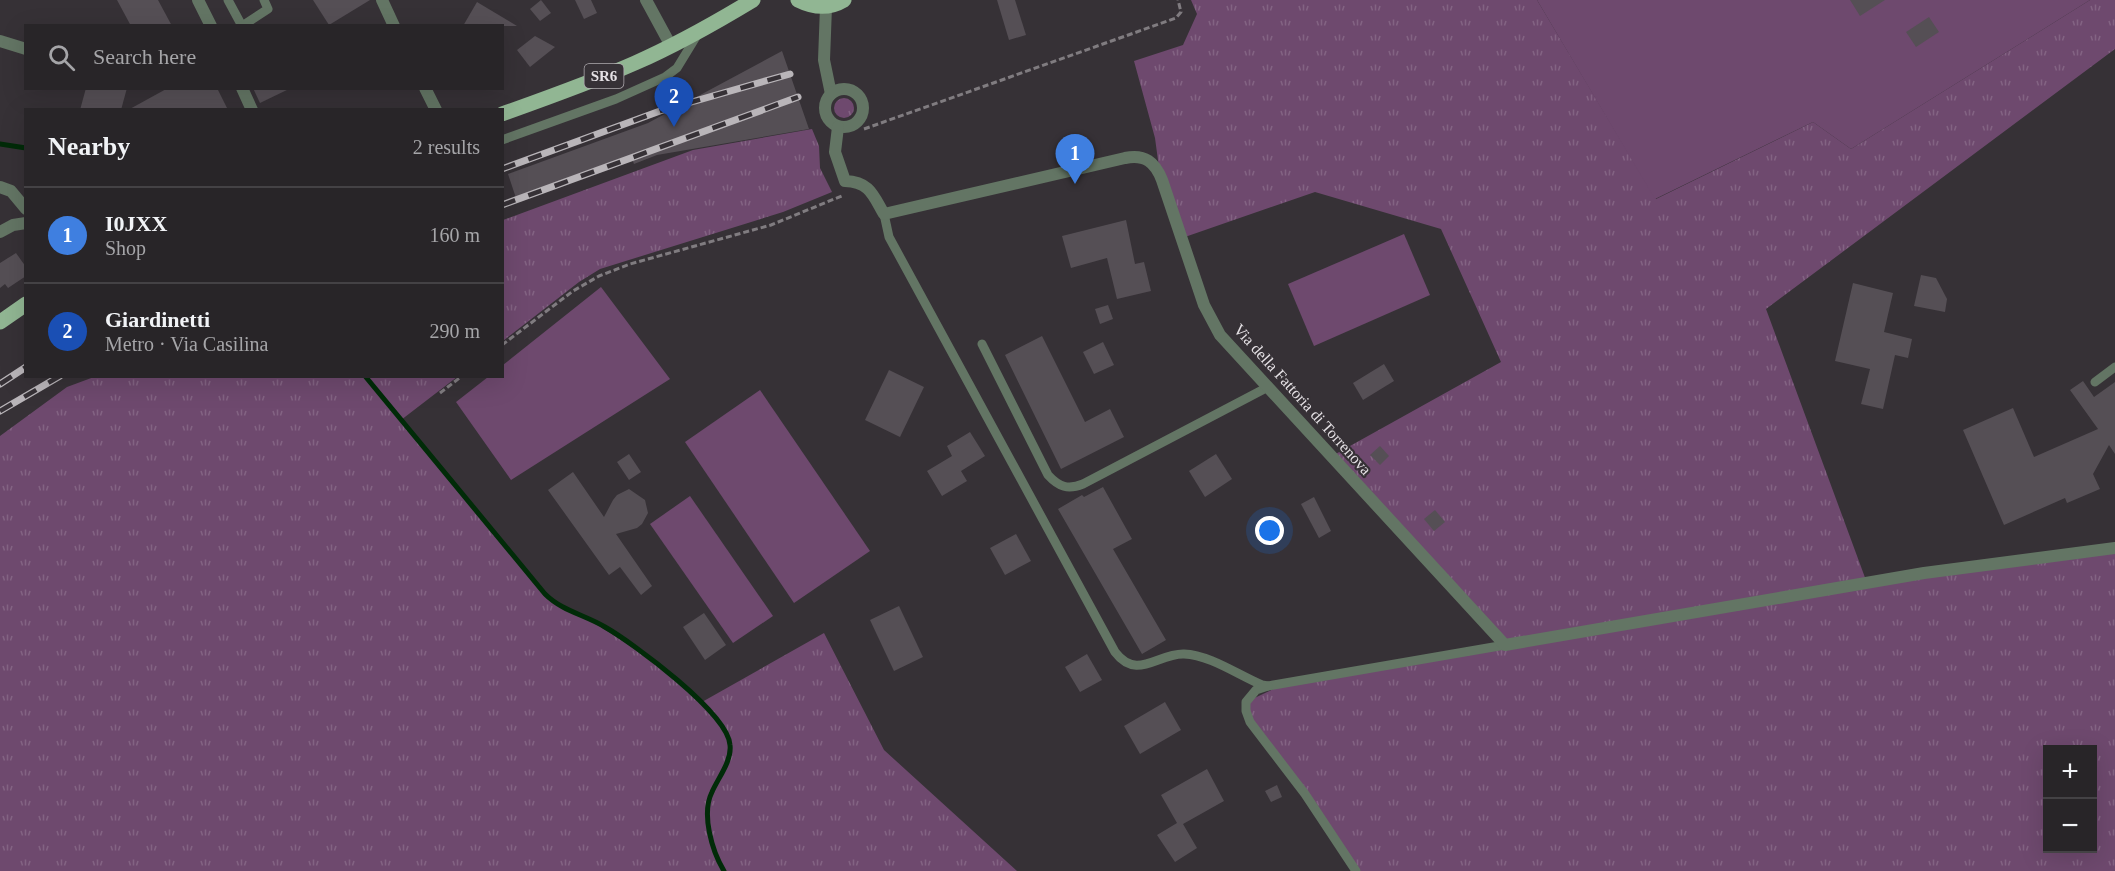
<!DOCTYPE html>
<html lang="en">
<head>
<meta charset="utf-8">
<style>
  body { margin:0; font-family:"Times New Roman",serif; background:#343134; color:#f1f3f6 }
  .controls { position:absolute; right:18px; bottom:18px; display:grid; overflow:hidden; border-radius:0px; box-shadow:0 6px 24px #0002 }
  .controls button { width:54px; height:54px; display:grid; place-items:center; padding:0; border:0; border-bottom:2px solid #444245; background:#282528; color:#f1f3f6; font:30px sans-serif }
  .you { position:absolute; left:1270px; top:531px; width:21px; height:21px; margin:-15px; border:4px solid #fff; border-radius:50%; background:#1a73e8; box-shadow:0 0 0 9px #1a73e833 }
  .badge { display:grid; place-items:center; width:39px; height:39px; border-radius:50%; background:#0b8043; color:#fff; font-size:20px; font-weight:700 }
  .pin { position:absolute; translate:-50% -50px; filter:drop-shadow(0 2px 3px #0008) }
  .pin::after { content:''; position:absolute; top:32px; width:21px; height:18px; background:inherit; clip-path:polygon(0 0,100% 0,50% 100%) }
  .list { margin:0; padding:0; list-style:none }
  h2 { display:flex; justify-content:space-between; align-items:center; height:78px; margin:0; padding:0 24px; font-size:26px }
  h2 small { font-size:20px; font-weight:400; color:#a5a5a8 }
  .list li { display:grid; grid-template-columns:39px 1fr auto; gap:18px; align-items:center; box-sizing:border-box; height:96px; padding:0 24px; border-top:2px solid #444245 }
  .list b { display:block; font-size:22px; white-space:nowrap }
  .list p { margin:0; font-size:20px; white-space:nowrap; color:#a5a5a8 }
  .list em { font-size:20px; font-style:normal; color:#a5a5a8 }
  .icon { flex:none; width:33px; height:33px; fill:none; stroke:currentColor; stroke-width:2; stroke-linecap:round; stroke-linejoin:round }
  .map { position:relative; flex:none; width:2115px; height:871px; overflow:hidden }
  .search { position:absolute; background:#282528; box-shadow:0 6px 24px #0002; left:24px; top:24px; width:480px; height:66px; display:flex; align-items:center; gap:15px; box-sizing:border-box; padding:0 21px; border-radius:0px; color:#a5a5a8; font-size:22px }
  .panel { position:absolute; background:#282528; box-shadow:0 6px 24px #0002; left:24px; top:108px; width:480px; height:270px; border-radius:0px }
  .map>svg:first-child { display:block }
  .grass { fill:url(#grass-tufts); fill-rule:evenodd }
  .garden { fill:#6e496e }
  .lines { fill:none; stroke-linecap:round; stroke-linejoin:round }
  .stream { stroke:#012b08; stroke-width:5 }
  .building { fill:#554f55 }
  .path { stroke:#807c80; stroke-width:3; stroke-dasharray:6 3; stroke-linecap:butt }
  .lane { stroke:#637564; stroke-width:9 }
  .street { stroke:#637564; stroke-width:12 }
  .primary { stroke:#91b693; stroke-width:15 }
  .rail-casing { stroke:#b9b5b9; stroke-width:7 }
  .rail { stroke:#363136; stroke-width:4.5; stroke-dasharray:14; stroke-linecap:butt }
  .labels { text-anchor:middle; stroke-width:4.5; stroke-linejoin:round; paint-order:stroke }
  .shield { fill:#363136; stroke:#b0acb0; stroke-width:1.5 }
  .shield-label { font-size:15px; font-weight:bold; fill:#e5e1e5 }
  .street-label { font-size:16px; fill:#e5e1e5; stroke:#363136 }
</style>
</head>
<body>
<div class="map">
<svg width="2115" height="871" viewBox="0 0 2115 871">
  <defs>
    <pattern id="grass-tufts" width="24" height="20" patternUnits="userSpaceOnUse" patternTransform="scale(1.5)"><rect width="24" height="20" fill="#6e496e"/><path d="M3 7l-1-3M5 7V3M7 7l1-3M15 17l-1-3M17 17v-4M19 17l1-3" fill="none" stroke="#836383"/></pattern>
  </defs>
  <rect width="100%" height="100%" fill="#363136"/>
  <g class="grass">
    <path d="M 1191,0 L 1537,0 L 1656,199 L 1813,122 L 1851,149 L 2090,0 L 2115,0 L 2115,49 L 1766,309 L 1867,583 L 2115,547 L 2115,871 L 1352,871 L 1287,770 L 1250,722 L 1246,702 L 1286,683 L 1505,645 L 1332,456 L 1501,362 L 1441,229 L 1315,192 L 1182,238 L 1160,175 L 1155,138 L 1134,61 L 1183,45 L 1197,14 ZM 2048,750 L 2092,750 L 2092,848 L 2048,848 Z"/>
    <circle cx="844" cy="108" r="10"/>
    <polygon points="812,129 819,146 820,168 832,192 783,212 600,269 579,282 503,341 503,220 693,150"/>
    <path d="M 94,377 L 457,377 L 401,420 L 551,600 C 605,627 657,661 702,702 L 824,633 L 884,750 L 1017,871 L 0,871 L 0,436 L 67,387 Z"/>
  </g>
  <g class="garden">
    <polygon points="1537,0 2090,0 1851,149 1813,122 1655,199"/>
    <polygon points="1404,234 1430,295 1314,346 1288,284"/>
    <polygon points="601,287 670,379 511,480 456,402 488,377 502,376 503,365"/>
    <polygon points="760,390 870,551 794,603 685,442"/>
    <polygon points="690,496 773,616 733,643 650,524"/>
  </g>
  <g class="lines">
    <g class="stream">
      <polyline points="0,144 26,148"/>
      <path d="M 365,376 L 545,594 C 562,611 585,615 605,627 C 633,643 728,713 730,745 C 732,761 718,778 712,792 C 701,814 712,851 724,871"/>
    </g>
  </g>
  <g class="building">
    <polygon points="117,0 158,0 172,26 131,26"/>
    <polygon points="313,0 370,0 329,25"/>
    <polygon points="541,0 551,13 540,21 530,9"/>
    <polygon points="575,0 591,0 597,13 584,19"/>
    <polygon points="997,0 1015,0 1026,35 1009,40"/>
    <polygon points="1850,0 1885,0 1860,16"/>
    <polygon points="477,2 517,26 463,26"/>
    <polygon points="1929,17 1939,32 1916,47 1906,32"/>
    <polygon points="535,36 555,47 530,67 517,50"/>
    <polygon points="782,51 809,129 657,155 634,164 632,159 517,201 508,174 648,123"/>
    <polygon points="86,88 127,88 121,110 80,110"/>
    <polygon points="168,88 217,88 228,110 128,110"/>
    <polygon points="253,88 291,88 260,103"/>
    <polygon points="1126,220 1135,264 1144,262 1151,291 1117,299 1107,258 1071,268 1062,236"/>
    <polygon points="16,253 26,267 26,276 8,288 5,284 0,288 0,263"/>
    <polygon points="1921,275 1936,278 1947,299 1945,312 1914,306"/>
    <polygon points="1853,283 1893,293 1884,332 1912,339 1908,358 1895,355 1883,409 1861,404 1870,369 1835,361"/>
    <polygon points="1108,305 1113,319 1100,324 1095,309"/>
    <polygon points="1042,336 1085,422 1110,409 1124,437 1061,469 1005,355"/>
    <polygon points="1103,342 1114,365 1094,374 1083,352"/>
    <polygon points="1384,364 1394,381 1363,400 1353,383"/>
    <polygon points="889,370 924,387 900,437 865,420"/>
    <polygon points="2083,381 2094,397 2115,382 2115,454 2109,445 2093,474 2100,489 2067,503 2065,498 2004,525 1963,430 2013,408 2034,457 2098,429 2070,390"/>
    <polygon points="970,432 985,456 961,471 967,481 942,496 927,471 952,456 947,446"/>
    <polygon points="1380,446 1389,456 1380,465 1370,455"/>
    <polygon points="629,454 641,472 629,480 617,462"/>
    <polygon points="1216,454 1232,479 1205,497 1189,471"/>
    <polygon points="573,472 604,517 613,500 617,495 629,489 645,500 648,513 642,524 637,528 616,534 652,586 641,595 620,567 609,575 548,490"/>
    <polygon points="1103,487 1132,539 1113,549 1166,640 1142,654 1058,509 1082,495 1084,497"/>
    <polygon points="1314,497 1331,531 1319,538 1301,504"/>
    <polygon points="1435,510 1445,522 1434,531 1424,519"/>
    <polygon points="1016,534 1031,561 1005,575 990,548"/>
    <polygon points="899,606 923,657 894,671 870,620"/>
    <polygon points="704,613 726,645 705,660 683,627"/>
    <polygon points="1087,654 1102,680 1080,692 1065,667"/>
    <polygon points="1165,702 1181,730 1140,754 1124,726"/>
    <polygon points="1207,769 1224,801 1183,824 1197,848 1175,862 1157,835 1177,823 1161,795"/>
    <polygon points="1277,785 1282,797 1271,802 1265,791"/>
  </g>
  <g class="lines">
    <g class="path">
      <polyline points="864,129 1176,18 1181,12 1178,0"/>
      <polyline points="502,345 573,291 599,276 630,264 771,225 844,195"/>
      <polyline points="440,393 462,376"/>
    </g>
    <g class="lane">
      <polyline points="228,0 242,26"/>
      <polyline points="242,26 268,9 264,0"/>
      <polyline points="502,140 616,99 665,77 677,68 699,32"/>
      <path d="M 884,214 L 889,237 L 1115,652 C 1137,681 1158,653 1184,654 C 1210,655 1238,675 1262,685 L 1268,686 L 1505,645"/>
      <path d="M 982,344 L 1048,475 C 1059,487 1068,490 1083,484 L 1268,387"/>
      <polyline points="2095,382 2115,367"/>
      <polyline points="1268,686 1256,690 1246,702 1246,711 1250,722 1305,794 1356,871"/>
    </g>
    <g class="street">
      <polyline points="198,0 211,26"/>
      <polyline points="382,0 394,26"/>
      <polyline points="646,0 671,46"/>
      <polyline points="826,7 824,60 831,94"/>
      <polyline points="0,41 26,49"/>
      <polyline points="242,88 252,110"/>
      <polyline points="425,88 436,110"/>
      <circle cx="844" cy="108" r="19"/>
      <path d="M 838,127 L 835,152 L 845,181 C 870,182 873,195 884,214 L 1125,158 C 1145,154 1155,162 1162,180 L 1204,305 L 1220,335 L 1505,645 L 1924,573 L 2115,548"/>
      <polyline points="0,187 11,191 26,209"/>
      <polyline points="0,232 13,225 26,223"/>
    </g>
    <g class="primary">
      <path d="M 798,0 C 814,8 829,9 844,0"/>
      <path d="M 502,114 C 547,98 592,82 635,63 C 676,45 715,23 753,0"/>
      <polyline points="0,322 26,304"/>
    </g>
    <g class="rail-casing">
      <g id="rail">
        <polyline points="502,169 660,111 790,74"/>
        <polyline points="502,205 798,97"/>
        <polyline points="0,384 26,367"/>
        <polyline points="0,411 60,376"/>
      </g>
    </g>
    <use href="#rail" class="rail"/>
  </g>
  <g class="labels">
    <rect class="shield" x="584.5" y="64" width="39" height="24" rx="4.5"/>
    <g class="shield-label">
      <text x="604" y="81">SR6</text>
    </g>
    <g class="street-label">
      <text transform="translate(1303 399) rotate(48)" y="6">Via della Fattoria di Torrenova</text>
    </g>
  </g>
</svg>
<div class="controls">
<button>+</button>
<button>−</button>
</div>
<div class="you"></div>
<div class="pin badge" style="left:1075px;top:184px;background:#3f7fe0">1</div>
<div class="pin badge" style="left:674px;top:127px;background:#1a4fb4">2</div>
<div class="search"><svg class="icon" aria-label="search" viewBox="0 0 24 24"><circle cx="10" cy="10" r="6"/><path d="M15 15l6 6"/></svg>Search here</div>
<section class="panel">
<h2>Nearby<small>2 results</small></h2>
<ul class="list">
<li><span class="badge" style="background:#3f7fe0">1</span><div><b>I0JXX</b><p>Shop</p></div><em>160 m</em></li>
<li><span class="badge" style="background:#1a4fb4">2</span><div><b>Giardinetti</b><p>Metro · Via Casilina</p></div><em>290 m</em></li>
</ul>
</section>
</div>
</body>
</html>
